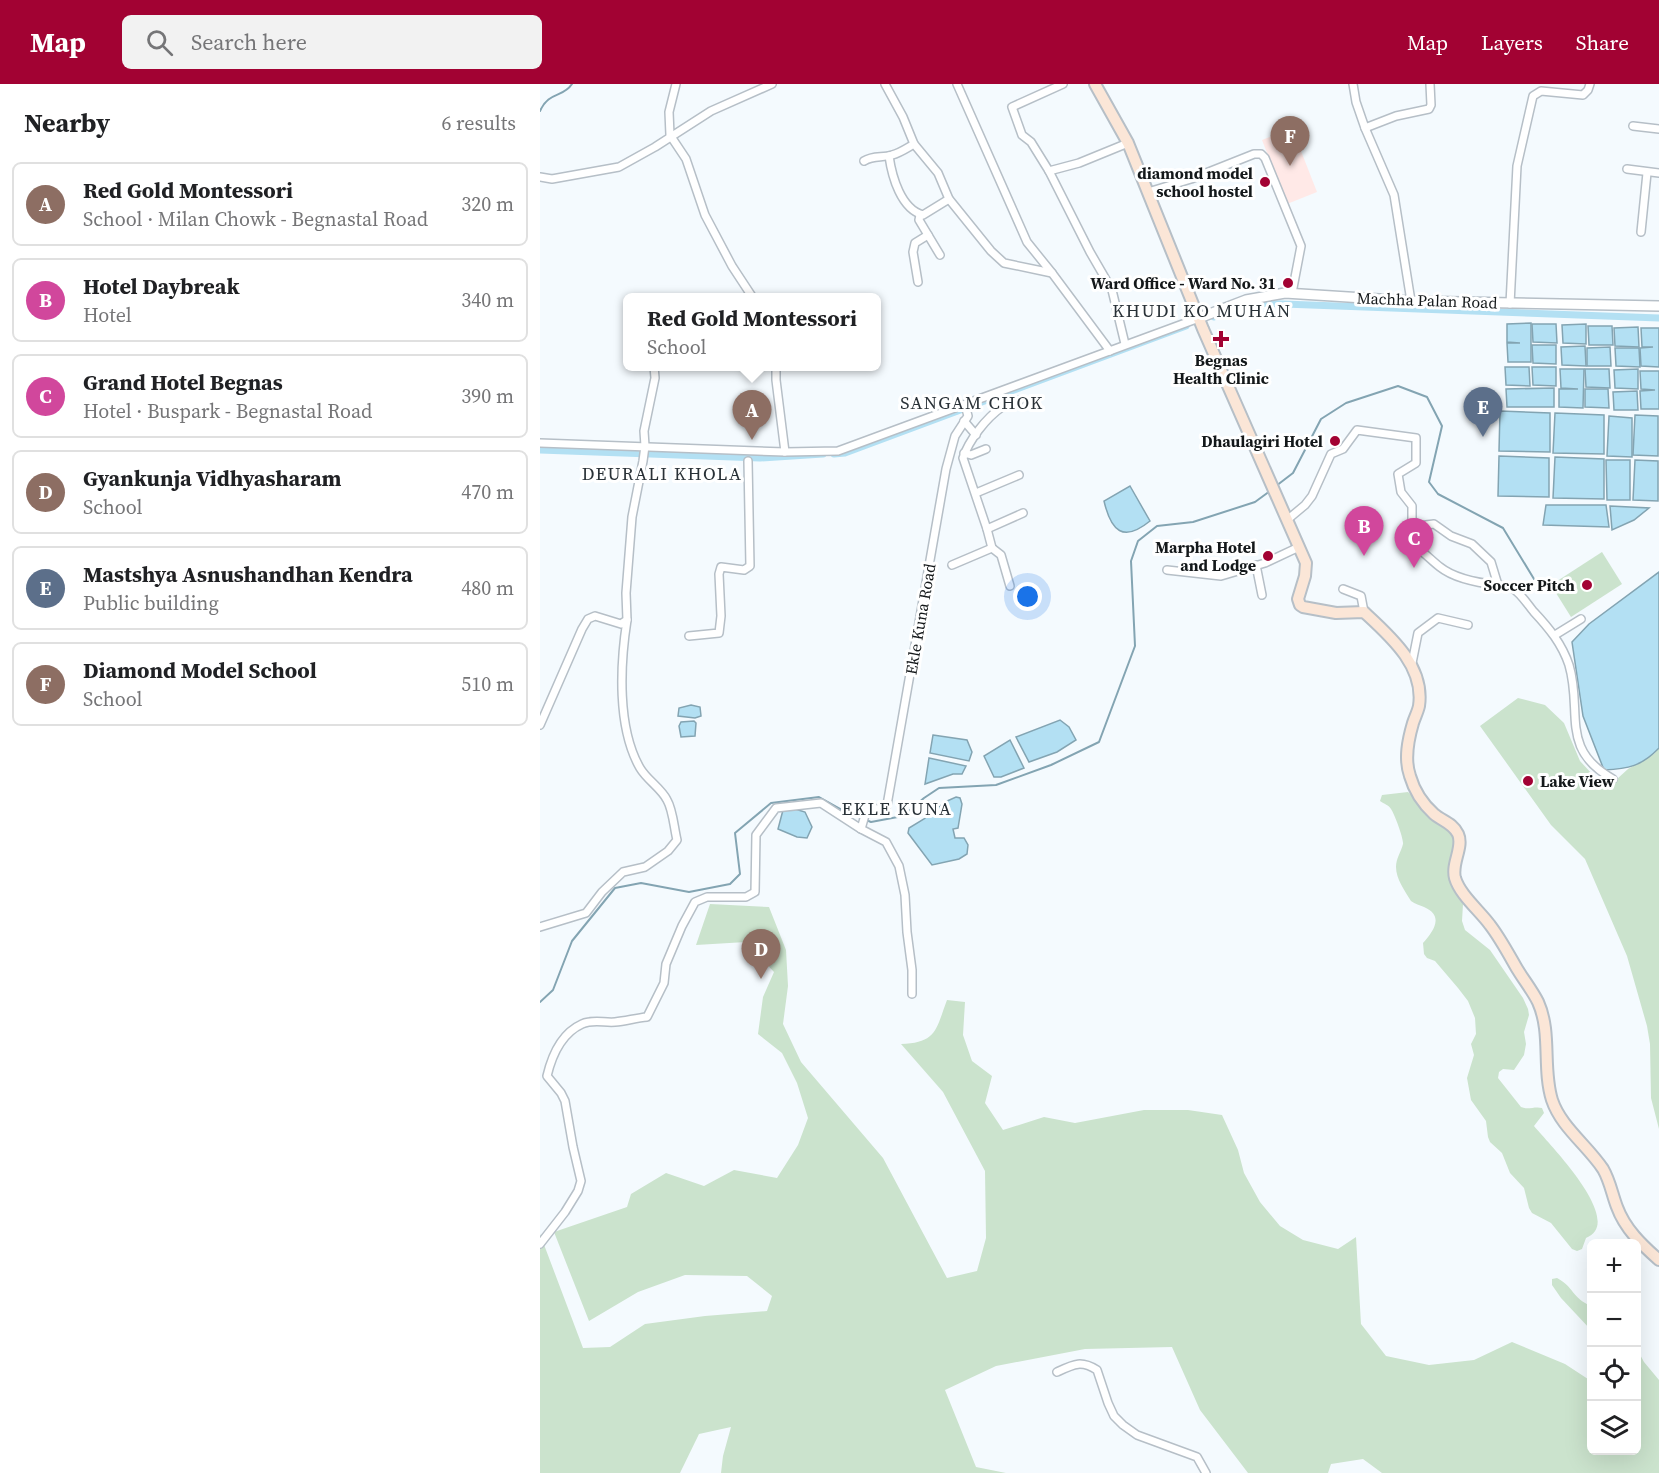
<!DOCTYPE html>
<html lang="en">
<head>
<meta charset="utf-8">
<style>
  body { margin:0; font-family:"Source Serif 4",serif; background:#f2f2f2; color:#202124 }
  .controls { position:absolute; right:18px; bottom:18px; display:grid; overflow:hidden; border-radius:9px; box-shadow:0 6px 24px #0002 }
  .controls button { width:54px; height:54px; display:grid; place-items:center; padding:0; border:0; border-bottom:2px solid #e0e0e0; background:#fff; color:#202124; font:30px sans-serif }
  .you { position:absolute; left:488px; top:513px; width:21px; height:21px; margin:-15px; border:4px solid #fff; border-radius:50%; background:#1a73e8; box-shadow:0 0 0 9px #1a73e833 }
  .badge { display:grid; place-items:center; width:39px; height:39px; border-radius:50%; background:#a20233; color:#fff; font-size:20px; font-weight:700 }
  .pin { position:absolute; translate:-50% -50px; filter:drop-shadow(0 2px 3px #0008) }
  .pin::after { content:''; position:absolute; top:32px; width:21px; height:18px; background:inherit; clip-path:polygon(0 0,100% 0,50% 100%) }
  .popup { position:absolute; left:83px; top:209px; width:258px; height:78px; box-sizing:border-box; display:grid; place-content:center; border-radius:9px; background:#fff; filter:drop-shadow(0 2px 4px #0005); font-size:20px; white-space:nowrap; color:#757577 }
  .popup b { font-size:22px; color:#202124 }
  .popup::after { content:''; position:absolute; left:50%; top:100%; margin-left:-12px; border:12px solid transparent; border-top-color:#fff }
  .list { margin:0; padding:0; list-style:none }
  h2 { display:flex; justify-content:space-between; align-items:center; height:78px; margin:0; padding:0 24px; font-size:26px }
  h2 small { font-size:20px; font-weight:400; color:#757577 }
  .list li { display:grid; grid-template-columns:39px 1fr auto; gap:18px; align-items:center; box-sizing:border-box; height:84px; margin:0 12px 12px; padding:0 12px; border:2px solid #e0e0e0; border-radius:9px }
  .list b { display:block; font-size:22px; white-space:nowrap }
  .list p { margin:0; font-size:20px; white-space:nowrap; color:#757577 }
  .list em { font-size:20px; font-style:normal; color:#757577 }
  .icon { flex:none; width:33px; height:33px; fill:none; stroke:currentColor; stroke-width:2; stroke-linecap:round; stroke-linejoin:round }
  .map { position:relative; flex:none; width:1119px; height:1389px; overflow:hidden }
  header { display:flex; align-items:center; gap:36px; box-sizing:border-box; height:84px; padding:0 30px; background:#a20233; color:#fff }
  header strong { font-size:28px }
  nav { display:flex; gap:33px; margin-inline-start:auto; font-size:21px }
  .search { width:420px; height:54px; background:#f2f2f2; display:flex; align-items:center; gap:15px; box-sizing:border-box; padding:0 21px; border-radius:9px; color:#757577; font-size:22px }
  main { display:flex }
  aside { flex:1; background:#fff }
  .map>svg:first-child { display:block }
  .education { fill:#ffe9e7 }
  .green { fill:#cbe3cd }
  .water { fill:#b3e0f3; stroke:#83a4b2; stroke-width:1.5 }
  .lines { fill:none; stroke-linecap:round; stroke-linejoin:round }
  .stream { stroke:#83a4b2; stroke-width:2 }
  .canal { stroke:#b3e0f3; stroke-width:7 }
  .minor-casing { stroke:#b6bfc7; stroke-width:10 }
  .tertiary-casing { stroke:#b6bfc7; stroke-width:12 }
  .secondary-casing { stroke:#b6bfc7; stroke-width:14 }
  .minor { stroke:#fff; stroke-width:7 }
  .tertiary { stroke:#fff; stroke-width:9 }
  .secondary { stroke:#fbe6d7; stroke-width:10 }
  .poi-dot { fill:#a20233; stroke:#fff; stroke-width:2 }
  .labels { text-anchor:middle; stroke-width:6; stroke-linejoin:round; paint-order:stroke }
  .poi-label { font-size:16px; font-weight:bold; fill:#14181a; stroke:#fff; text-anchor:end }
  .street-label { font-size:16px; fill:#14181a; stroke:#fff }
  .neighbourhood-label { font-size:18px; letter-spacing:1.5px; fill:#293137; stroke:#fff }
</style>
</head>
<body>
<header>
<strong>Map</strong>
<div class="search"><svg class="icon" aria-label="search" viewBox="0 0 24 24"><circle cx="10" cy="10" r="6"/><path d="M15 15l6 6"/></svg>Search here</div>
<nav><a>Map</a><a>Layers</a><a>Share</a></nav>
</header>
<main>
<aside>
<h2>Nearby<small>6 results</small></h2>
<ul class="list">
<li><span class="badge" style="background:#8d6e63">A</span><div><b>Red Gold Montessori</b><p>School · Milan Chowk - Begnastal Road</p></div><em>320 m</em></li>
<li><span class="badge" style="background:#d1479c">B</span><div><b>Hotel Daybreak</b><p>Hotel</p></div><em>340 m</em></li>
<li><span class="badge" style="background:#d1479c">C</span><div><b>Grand Hotel Begnas</b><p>Hotel · Buspark - Begnastal Road</p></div><em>390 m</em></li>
<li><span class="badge" style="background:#8d6e63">D</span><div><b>Gyankunja Vidhyasharam</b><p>School</p></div><em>470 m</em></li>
<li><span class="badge" style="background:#5c6f8a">E</span><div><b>Mastshya Asnushandhan Kendra</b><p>Public building</p></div><em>480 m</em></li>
<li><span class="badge" style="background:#8d6e63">F</span><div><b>Diamond Model School</b><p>School</p></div><em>510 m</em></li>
</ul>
</aside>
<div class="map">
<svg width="1119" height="1389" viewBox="0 0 1119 1389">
  <rect width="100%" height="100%" fill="#f4fafe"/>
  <polygon class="education" points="752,44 777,108 747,120 722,56"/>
  <g class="green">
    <polygon points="1062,468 1082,500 1031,533 1011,501"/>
    <polygon points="978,614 1005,621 1024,639 1040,677 1066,705 1088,685 1114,670 1119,664 1119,1045 1111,1014 1110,960 1107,942 1087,872 1045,775 1011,741 940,642"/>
    <path d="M 868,708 L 912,747 L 915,757 L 908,789 L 923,820 L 922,837 L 925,846 L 950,866 L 983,914 L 988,925 L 989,931 L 984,948 L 986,960 L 984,971 L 974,986 L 963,985 L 959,988 L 958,994 L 981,1023 C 988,1026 995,1022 1002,1024 L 1004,1029 L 994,1042 C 1008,1059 1087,1138 1046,1154 L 1042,1165 L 1037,1167 L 1032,1165 L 1011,1139 L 992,1129 L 989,1124 L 984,1104 L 970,1089 L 962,1069 L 950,1058 L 948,1053 L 946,1037 L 931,1016 L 927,994 L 934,971 L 931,960 L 936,950 L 935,934 L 928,917 L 918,904 L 895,877 L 887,874 L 884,870 L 883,859 C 893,848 905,832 884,823 C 880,821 875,820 871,817 C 865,807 856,795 856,783 C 856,774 861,768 863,760 C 864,755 854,729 851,725 C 849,721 844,720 840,717 L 842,711 Z"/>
    <path d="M 170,820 L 229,823 L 246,866 L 248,902 L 243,940 L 261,978 L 343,1074 L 407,1194 L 437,1187 L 446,1154 L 445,1087 L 403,1008 L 361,960 C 397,959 396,945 407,916 L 425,918 L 423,951 L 432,977 L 452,992 L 445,1019 L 463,1046 L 504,1033 L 535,1039 L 604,1026 L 648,1026 L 682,1031 L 698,1066 L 704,1089 L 720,1118 L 740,1142 L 763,1156 L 798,1165 L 816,1153 L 821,1240 L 846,1272 L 889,1281 L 934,1276 L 972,1258 L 1025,1280 L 1051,1297 L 1052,1366 L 1096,1366 L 1097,1265 L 1104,1278 L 1119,1296 L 1119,1389 L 842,1389 L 823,1375 L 791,1380 L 788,1389 L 708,1389 L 660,1326 L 632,1263 L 545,1265 L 456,1282 L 405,1306 L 436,1383 L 466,1389 L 181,1389 L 183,1372 L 191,1343 L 159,1350 L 140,1389 L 0,1389 L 0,1150 L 43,1264 L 70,1263 L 105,1240 L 165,1232 L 227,1227 L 232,1212 L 207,1192 L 145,1191 L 98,1208 L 49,1237 L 14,1148 L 87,1123 L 91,1110 L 126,1089 L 164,1102 L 194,1086 L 237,1094 L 258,1061 L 268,1034 L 257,999 L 242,969 L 218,950 L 223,913 L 234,888 L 206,858 L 156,861 Z"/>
    <path d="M 1017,1194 C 1034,1203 1032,1214 1051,1222 L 1051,1246 L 1021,1214 L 1012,1201 L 1012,1195 Z"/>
  </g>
  <g class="water">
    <polygon points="991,239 991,278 968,278 967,259 980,259 967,258 967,240"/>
    <polygon points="992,240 1016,240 1017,259 993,258"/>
    <polygon points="1046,240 1046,260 1023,259 1022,241"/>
    <polygon points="1048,242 1072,242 1073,261 1049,261"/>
    <polygon points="1098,243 1099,263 1075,262 1074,244"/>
    <polygon points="1101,244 1119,244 1119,283 1101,282 1100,264 1113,263 1102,263"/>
    <polygon points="992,261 1016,261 1016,280 993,279"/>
    <polygon points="1045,262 1046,282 1022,281 1021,263"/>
    <polygon points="1070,263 1071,282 1047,282 1047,264"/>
    <polygon points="1075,264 1099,264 1100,283 1076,282"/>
    <polygon points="965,283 989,283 990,302 966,301"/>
    <polygon points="992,283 1016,283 1016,302 993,301"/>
    <polygon points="1020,285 1044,285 1043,324 1019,323 1019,305 1038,305 1021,304"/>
    <polygon points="1045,285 1069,285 1070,304 1046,303"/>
    <polygon points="1098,285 1098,305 1075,304 1074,286"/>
    <polygon points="1100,287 1119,287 1119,325 1101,325 1100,307 1115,306 1101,305"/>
    <polygon points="1014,304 1014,323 967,323 966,305"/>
    <polygon points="1045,305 1068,305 1069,324 1045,323"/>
    <polygon points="1097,307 1098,326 1074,326 1073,308"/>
    <polygon points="960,327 1010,329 1010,368 959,367"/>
    <polygon points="1015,329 1064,331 1064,370 1013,369"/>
    <polygon points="1095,331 1118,332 1118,372 1093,371"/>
    <polygon points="1069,332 1092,334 1092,373 1067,372"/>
    <polygon points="959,372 1009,374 1009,413 958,412"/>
    <polygon points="1015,373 1064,375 1064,415 1013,414"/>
    <polygon points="1066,376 1090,376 1090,416 1067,416"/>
    <polygon points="1095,376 1118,377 1118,417 1093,416"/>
    <path d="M 590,402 L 610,437 C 583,459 571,447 564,417 Z"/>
    <polygon points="1006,421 1066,421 1069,443 1003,441"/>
    <polygon points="1070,422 1109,424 1094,436 1072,446"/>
    <path d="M 1119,488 L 1119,664 C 1102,682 1088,685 1064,686 L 1043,632 L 1032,558 L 1049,540 Z"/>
    <polygon points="151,621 160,623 161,632 155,634 138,632 139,624"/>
    <polygon points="520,636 529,643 536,656 517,668 489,678 476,653"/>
    <polygon points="154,637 156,639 155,652 141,653 139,642 141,638"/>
    <polygon points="393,651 427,656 432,668 429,677 390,669"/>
    <polygon points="470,656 484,684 461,693 454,693 444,672"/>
    <polygon points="389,674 426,682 422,690 413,690 385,700"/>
    <polygon points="416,713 420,714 422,720 418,744 413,745 415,754 424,754 428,761 427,770 419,775 392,781 368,749 369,744 384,735 405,718"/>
    <polygon points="255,725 265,728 272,743 267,754 257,753 238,745 243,726"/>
  </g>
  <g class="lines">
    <g class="stream">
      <path d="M 0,27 C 9,7 23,14 32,0"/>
      <polyline points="736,402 753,389 781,335 806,319 858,302 887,313 902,342 889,398 898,410 963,444 994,495"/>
      <polyline points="0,918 13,906 32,857 75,804 101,799 149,808 190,800 200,790 195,749 231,719 279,713 304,727 331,738 363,732 384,714 399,704 456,701 511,681 559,658 595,562 591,477 598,457 617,442 653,438 715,418 730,407"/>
    </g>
    <g class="canal">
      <polyline points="674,233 715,219 1119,234"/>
      <polyline points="0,366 220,374 283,370"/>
      <polyline points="294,370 305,369 646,242"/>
    </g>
    <g class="minor-casing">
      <g id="minor">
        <polyline points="136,0 129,28 130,51 146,75 165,131 192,182 213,214"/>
        <polyline points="345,0 363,33 374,60 398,89 409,115 451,167 464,179 512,189 570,267"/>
        <polyline points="417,0 487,158 512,189"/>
        <polyline points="813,0 816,18 825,44 854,111 871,217"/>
        <polyline points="1093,42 1119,45"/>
        <polyline points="825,44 856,32 889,25 891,21 890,0"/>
        <path d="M 349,72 C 352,93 361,125 383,131 L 409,115"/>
        <path d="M 324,77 C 333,71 342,74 352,71 C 360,69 367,64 374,60"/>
        <polyline points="1087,85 1119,89"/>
        <polyline points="509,87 491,58 482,51 472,23 523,0"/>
        <polyline points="0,93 12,95 79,83 115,63 171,27 232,0"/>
        <polyline points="608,108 651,95 714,70 721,70 725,74 761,162 752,209"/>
        <polyline points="380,131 379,136 400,171"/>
        <polyline points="1101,148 1107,89"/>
        <polyline points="378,198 373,168 375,159 388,151"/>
        <polyline points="970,220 977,82 993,12 1001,7 1043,11 1048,6 1050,0"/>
        <polyline points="585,260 572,206 550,168 509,87 539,79 588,59"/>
        <polyline points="236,282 236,296 245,368"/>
        <path d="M 480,316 C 474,318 467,320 462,323 C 446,334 429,356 423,374 L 447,445 L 483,429"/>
        <polyline points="424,337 436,351"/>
        <polyline points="0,359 245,368 298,367 659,234"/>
        <polyline points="424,369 431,371 446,365"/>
        <polyline points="436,409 479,391"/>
        <path d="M 747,436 L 765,421 L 772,412 L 791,370 L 803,365 L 817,346 L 876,354 L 876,379 L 858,390 L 861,408 L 872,422 L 872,436 L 878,442 L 894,440 L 911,452 L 932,460 L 951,478 L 958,501 C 962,502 969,502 972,504 C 980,508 988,521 994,528 C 1009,544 1022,560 1029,581 C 1043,628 1019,665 1073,695"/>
        <path d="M 878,442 L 873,452 L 874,462 C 884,468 891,476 900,483 C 915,495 939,499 958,501"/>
        <polyline points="452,464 461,471 470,502"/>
        <polyline points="412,481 452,464 447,445"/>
        <polyline points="716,481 722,511"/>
        <polyline points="627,486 681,492 725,479 759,463"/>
        <polyline points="803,505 821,512 824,528"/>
        <polyline points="1015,551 1041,535"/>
        <polyline points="149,552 179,549 181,532 179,490 181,483 204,486 210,482 208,377"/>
        <polyline points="872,579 878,549 898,534 928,541"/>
        <polyline points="0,641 42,545 48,535 55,532 81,540 87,536 86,509 92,433 103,377 105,362 104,347 115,294 114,282"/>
        <polyline points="321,745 327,724 340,725 347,721 406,385 415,352 428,332 425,321"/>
        <path d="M 0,843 L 46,829 L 62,808 L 83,788 L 105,783 L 128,767 L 137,756 C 134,744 133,726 127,716 C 121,704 107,696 100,684 C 77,644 80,581 87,536"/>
        <path d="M 0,1160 L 25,1128 L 38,1107 L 41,1097 L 33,1063 L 25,1017 L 21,1009 L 7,992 C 12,971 22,949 42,940 C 53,935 64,939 75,938 C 86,937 96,934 107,933 L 124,899 L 126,880 L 142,842 L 155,818 L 167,813 L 206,813 L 215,808 L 216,751 L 236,724 L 281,719 L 321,745 L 346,758 L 359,782 L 365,811 L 367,848 L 372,886 L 372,910"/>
        <path d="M 517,1288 C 534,1280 541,1276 557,1286 L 568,1319 L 574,1332 L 583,1341 L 597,1351 L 657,1373 L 666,1389"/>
      </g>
    </g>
    <g class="tertiary-casing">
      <polyline id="tertiary" points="659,234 706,216 745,209 871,217 1119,222"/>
    </g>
    <g class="secondary-casing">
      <path id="secondary" d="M 555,0 L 588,59 L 663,245 L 766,479 L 765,492 L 758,515 L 760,521 L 763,523 L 796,529 L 824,528 C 850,552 885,582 879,622 C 878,627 875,633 873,639 C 868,656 864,675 870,692 C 874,706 883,720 894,730 C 902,737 913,739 918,750 C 924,763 911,779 915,794 C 920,811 940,827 950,841 C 960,854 968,869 976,883 C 983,895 992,906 998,918 C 1012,949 1002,984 1012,1016 C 1021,1043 1047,1061 1063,1085 C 1070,1097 1072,1110 1077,1123 C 1085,1145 1102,1161 1119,1176"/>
    </g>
    <use href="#minor" class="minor"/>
    <use href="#tertiary" class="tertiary"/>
    <use href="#secondary" class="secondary"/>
  </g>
  <g class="poi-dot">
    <circle cx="725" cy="98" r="6"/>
    <circle cx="748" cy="199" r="6"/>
    <path d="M678 246h6v6h6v6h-6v6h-6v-6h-6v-6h6z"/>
    <circle cx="795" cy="357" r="6"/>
    <circle cx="728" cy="472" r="6"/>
    <circle cx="1047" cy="501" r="6"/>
    <circle cx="988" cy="697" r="6"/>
  </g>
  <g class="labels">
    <g class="poi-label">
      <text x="713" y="95">diamond model<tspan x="713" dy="18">school hostel</tspan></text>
      <text x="736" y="205">Ward Office - Ward No. 31</text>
      <text x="681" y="282" text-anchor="middle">Begnas<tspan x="681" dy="18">Health Clinic</tspan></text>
      <text x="783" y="363">Dhaulagiri Hotel</text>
      <text x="716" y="469">Marpha Hotel<tspan x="716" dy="18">and Lodge</tspan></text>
      <text x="1035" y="507">Soccer Pitch</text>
      <text x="1000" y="703" text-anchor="start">Lake View</text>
    </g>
    <g class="street-label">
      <text transform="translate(887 216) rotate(2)" y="6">Machha Palan Road</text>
      <text transform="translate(380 535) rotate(-80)" y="6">Ekle Kuna Road</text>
    </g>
    <g class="neighbourhood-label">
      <text x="662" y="233">KHUDI KO MUHAN</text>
      <text x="432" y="325">SANGAM CHOK</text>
      <text x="122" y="396">DEURALI KHOLA</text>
      <text x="357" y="731">EKLE KUNA</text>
    </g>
  </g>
</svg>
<div class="controls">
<button>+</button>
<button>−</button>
<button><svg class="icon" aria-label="locate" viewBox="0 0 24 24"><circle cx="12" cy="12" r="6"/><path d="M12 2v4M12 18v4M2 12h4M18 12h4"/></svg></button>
<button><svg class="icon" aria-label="layers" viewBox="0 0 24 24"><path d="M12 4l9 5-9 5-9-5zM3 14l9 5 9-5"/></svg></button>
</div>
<div class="you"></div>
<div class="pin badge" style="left:212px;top:356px;background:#8d6e63">A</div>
<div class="popup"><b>Red Gold Montessori</b>School</div>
<div class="pin badge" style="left:824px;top:472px;background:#d1479c">B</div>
<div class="pin badge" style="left:874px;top:484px;background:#d1479c">C</div>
<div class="pin badge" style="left:221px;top:895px;background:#8d6e63">D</div>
<div class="pin badge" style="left:943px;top:353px;background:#5c6f8a">E</div>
<div class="pin badge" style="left:750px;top:82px;background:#8d6e63">F</div>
</div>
</main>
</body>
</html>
